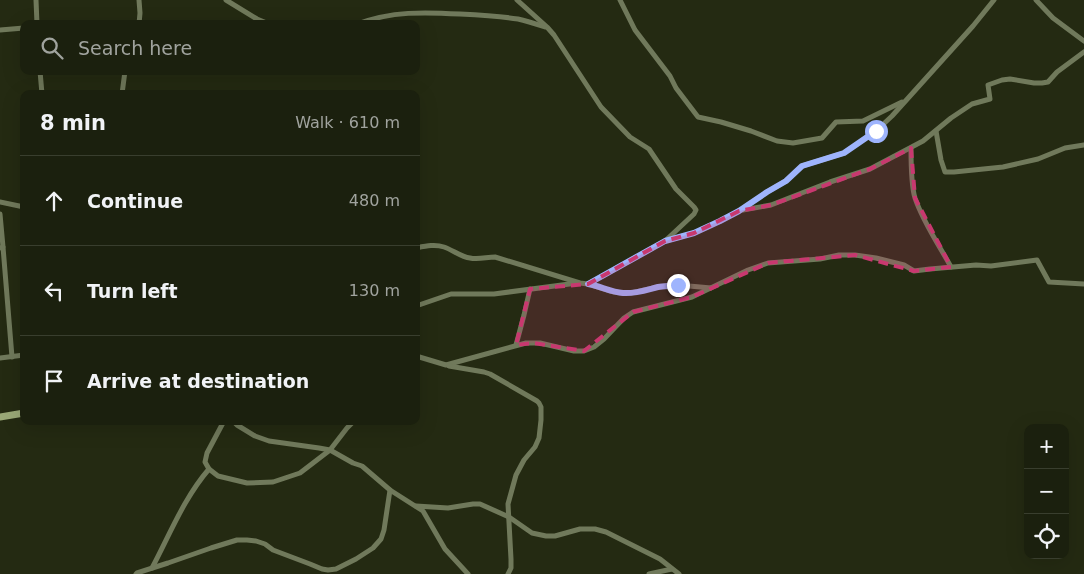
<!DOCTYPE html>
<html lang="en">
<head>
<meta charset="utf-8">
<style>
  body { margin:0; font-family:"DejaVu Sans",sans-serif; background:#282d1c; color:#f1f3f6 }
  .controls { position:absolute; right:15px; bottom:15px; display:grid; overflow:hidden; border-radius:10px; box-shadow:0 5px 20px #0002 }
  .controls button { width:45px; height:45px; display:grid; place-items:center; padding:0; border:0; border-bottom:1px solid #393e2e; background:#1b200e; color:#f1f3f6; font:25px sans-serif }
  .stop { position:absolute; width:15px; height:15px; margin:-11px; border:4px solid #9eb4fd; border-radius:50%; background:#fff }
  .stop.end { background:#9eb4fd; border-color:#fff; box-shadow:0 1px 5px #0008 }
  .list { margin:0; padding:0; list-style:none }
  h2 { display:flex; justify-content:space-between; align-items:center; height:65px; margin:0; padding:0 20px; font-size:21px }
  h2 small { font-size:16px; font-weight:400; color:#a0a39e }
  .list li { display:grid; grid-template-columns:32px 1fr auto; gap:15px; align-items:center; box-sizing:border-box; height:90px; padding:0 20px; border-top:1px solid #393e2e }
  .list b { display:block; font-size:19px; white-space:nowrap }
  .list em { font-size:16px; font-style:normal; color:#a0a39e }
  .icon { flex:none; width:28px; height:28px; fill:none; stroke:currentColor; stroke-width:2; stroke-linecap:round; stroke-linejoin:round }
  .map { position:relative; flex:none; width:1084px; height:574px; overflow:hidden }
  .search { position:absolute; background:#1b200e; box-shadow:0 5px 20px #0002; left:20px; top:20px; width:400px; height:55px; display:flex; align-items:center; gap:12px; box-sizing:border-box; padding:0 18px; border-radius:10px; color:#a0a39e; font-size:19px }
  .panel { position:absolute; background:#1b200e; box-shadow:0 5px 20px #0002; left:20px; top:90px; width:400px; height:335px; border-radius:10px }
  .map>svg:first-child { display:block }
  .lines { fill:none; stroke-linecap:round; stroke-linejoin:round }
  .street { stroke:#70795b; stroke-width:5 }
  .secondary { stroke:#9aa877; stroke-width:7 }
  .route { stroke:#9eb4fd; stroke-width:6 }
  .marked { fill:#c8386f; fill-opacity:0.2; stroke:#c8386f; stroke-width:4; stroke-dasharray:10 6; stroke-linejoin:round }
</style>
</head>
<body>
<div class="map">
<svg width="1084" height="574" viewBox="0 0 1084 574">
  <rect width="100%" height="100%" fill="#242a12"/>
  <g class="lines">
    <g class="street">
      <polyline points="36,0 37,24"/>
      <polyline points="226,0 257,19 269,24"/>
      <polyline points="517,0 547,27 554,35 601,107 630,137 649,149 676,189 694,207 696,210 694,214 665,241 588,284"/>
      <polyline points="620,0 635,30 670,76 676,88 698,117 721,122 751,131 777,141 793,143 822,138 836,122 863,121 902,102"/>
      <polyline points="1036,0 1053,18 1084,41"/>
      <polyline points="139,24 140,13 139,0"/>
      <path d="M 357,24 C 392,11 424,12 460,14 C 480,15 499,16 518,19 C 527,21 536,24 545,27"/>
      <polyline points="0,30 24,28"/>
      <polyline points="40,71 42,94"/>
      <polyline points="122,94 125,71"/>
      <polyline points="936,131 941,160 945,172 954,172 1003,167 1038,159 1065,148 1084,145"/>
      <path d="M 911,148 C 911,162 911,185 915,198 C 923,222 939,245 951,267"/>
      <polyline points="0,202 24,207"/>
      <polyline points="743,210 771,205 830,182 870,169 923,141 951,118 972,104 990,99 988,85 1002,80 1010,79 1034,83 1042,83 1048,82 1057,72 1084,52"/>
      <polyline points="0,214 3,247 0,248"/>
      <polyline points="665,241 694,233 720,221 739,211 767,192 786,181 802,166 844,153 876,131 892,116 973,26 994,0"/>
      <polyline points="3,247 12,357"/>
      <path d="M 416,248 C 426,246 435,244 444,247 C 453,250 461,257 470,258 C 478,260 487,257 495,257 L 580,283 L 588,284 L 614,292 L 623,293 L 631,293 L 658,287 L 678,285 L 711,288"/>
      <polyline points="416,306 451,294 494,294 577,283"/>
      <polyline points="516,345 524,315 530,289"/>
      <polyline points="416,356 446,365 526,343 540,343 574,351 584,351 594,347 604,339 624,318 633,312 692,297 748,270 768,263 820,259 839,255 855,255 876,258 904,265 914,271 930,269 976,265 991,266 1037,260 1049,282 1084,284"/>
      <polyline points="0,358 24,355"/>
      <polyline points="449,366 484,372 490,374 537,401 539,403 541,407 541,420 539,438 535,447 524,460 516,475 508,504 511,559 511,568 508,574"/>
      <polyline points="224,421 207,453 205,462 209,469 218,476 247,483 273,482 300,473 330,450 347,428 354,421"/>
      <polyline points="233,421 237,425 255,436 269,441 319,448 330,450 353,463 362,466 390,490 423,511 445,549 468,574"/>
      <polyline points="416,506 448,508 473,504 480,504 509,517 532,533 546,536 555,536 580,529 595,529 606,532 660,559 679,574"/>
      <path d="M 152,568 C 170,534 184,498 209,469"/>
      <polyline points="136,574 137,573 168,563 211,548 237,540 247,540 256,541 265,544 273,550 310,564 322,569 328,570 336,569 356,559 373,548 381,539 384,530 390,490"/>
      <polyline points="649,574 672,569"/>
    </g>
    <polyline class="secondary" points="0,417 24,413"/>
  </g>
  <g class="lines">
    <path class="route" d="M 678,285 C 671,286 664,286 658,287 C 646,290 635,294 623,293 C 611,292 600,286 588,284 L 665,241 L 694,233 L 720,221 L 739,211 L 767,192 L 786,181 L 802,166 L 844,153 L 876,131"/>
  </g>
  <path class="marked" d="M 911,148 L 915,198 L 951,267 L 914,271 L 855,255 L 768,263 L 692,297 L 633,312 L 584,351 L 533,343 L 516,345 L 530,289 L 588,284 L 665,241 L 694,233 L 739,211 L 771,205 L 870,169 Z"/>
</svg>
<div class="controls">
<button>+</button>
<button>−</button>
<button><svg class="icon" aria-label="locate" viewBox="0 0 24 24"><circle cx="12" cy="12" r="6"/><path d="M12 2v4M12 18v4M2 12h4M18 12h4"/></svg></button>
</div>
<div class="stop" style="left:876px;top:131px"></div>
<div class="stop end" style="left:678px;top:285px"></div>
<div class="search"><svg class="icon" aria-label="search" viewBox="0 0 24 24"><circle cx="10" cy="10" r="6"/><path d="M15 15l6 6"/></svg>Search here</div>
<section class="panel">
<h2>8 min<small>Walk · 610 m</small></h2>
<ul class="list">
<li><svg class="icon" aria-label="ahead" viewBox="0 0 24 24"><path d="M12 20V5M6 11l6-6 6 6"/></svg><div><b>Continue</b></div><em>480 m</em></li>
<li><svg class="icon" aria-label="left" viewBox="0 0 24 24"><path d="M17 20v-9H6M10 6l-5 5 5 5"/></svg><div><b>Turn left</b></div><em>130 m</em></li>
<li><svg class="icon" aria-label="arrive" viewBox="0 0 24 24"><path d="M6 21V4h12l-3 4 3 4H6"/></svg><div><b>Arrive at destination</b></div></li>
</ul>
</section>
</div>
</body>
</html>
